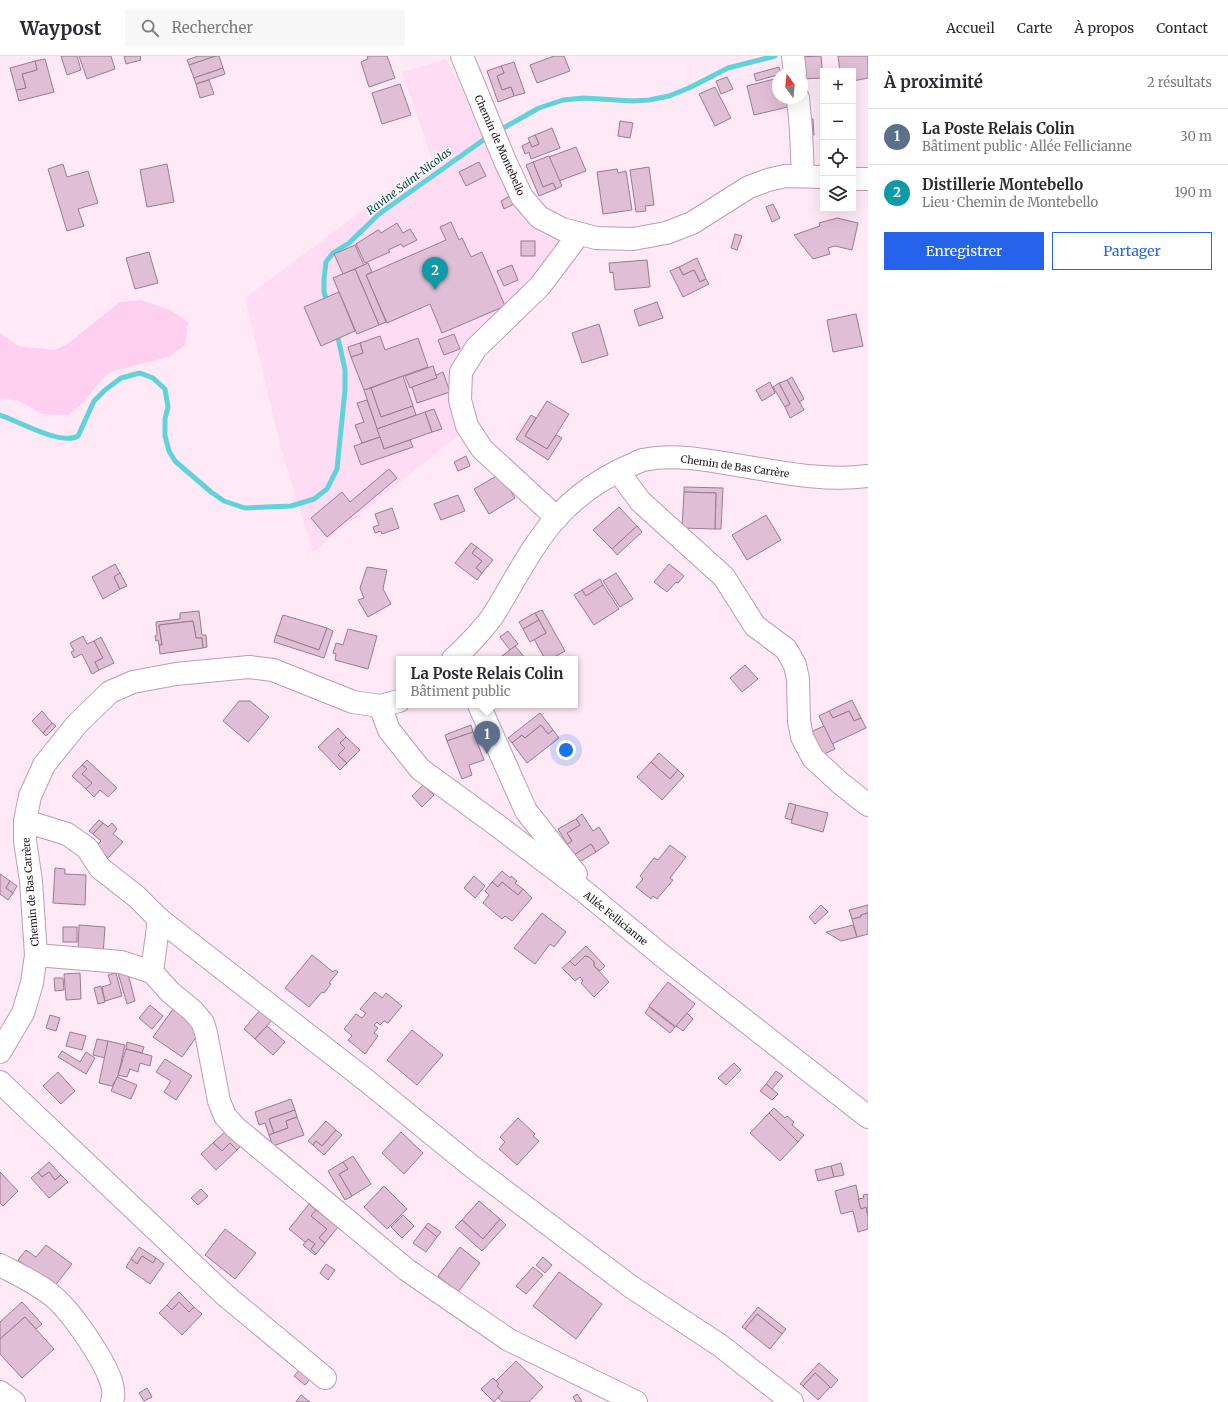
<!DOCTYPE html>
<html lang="fr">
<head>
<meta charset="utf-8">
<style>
  body { margin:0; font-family:Merriweather,serif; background:#f7f7f7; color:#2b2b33 }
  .controls { position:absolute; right:12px; top:12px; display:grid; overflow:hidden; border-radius:0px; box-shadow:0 4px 16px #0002 }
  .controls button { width:36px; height:36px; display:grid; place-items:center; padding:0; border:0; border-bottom:1px solid #e1e1e2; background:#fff; color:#2b2b33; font:20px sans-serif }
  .compass { position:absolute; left:772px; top:12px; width:36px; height:36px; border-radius:50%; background:#fff; box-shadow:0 4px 16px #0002; rotate:345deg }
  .you { position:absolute; left:566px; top:694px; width:14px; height:14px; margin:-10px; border:3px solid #fff; border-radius:50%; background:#1a73e8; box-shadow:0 0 0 6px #1a73e833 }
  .badge { display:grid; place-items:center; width:26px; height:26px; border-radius:50%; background:#2563eb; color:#fff; font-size:13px; font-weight:700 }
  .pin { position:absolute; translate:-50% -33px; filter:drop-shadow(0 1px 2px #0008) }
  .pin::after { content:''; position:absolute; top:21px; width:14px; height:12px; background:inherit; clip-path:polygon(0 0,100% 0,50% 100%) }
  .popup { position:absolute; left:396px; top:600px; width:182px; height:52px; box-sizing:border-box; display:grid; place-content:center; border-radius:0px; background:#fff; filter:drop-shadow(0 1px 3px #0005); font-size:13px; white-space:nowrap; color:#7c7c81 }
  .popup b { font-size:15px; color:#2b2b33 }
  .popup::after { content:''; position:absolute; left:50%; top:100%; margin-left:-8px; border:8px solid transparent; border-top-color:#fff }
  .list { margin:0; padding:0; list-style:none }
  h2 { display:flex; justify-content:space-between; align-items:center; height:52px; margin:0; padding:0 16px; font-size:17px }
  h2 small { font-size:13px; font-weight:400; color:#7c7c81 }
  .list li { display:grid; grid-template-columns:26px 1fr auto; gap:12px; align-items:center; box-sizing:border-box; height:56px; padding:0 16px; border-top:1px solid #e1e1e2 }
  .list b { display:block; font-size:15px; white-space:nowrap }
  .list p { margin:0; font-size:13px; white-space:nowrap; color:#7c7c81 }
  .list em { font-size:13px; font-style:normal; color:#7c7c81 }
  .actions { display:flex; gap:8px; padding:12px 16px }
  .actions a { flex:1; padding:9px 0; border:1px solid #2563eb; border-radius:0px; text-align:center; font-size:14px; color:#2563eb }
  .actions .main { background:#2563eb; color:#fff }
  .icon { flex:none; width:22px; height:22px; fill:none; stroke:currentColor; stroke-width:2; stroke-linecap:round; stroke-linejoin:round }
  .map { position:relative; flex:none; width:868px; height:1346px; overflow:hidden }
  header { display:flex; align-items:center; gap:24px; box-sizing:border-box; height:56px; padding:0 20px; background:#fff; border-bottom:1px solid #e1e1e2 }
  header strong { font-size:19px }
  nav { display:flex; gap:22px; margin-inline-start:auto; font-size:14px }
  .search { width:280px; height:36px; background:#f7f7f7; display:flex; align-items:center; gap:10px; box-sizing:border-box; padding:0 14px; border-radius:0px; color:#7c7c81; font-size:15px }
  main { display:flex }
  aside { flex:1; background:#fff }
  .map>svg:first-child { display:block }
  .built { fill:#fedcf3 }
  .green { fill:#fecfef }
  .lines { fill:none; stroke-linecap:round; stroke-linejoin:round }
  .stream { stroke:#5fd3d9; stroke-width:5 }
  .building { fill:#e0bed5; stroke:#9a7b90 }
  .minor-casing { stroke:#bd9cb2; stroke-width:24 }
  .minor { stroke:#fff; stroke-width:22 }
  .labels { text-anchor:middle; stroke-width:3; stroke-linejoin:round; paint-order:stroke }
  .street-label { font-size:10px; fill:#1f131b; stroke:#fefefe }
  .water-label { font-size:11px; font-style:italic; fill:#0d4345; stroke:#fefefe }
</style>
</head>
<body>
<header>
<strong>Waypost</strong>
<div class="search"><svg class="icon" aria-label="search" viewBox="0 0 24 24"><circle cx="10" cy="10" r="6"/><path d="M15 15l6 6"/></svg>Rechercher</div>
<nav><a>Accueil</a><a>Carte</a><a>À propos</a><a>Contact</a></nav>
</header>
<main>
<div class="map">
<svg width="868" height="1346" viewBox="0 0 868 1346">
  <rect width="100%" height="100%" fill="#ffe9f7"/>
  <polygon class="built" points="446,3 523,154 550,175 586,191 478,294 465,374 313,496 281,392 245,242 432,102 402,16"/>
  <polygon class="green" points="141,244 170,254 188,266 185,289 168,301 110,316 98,328 84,346 68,359 42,358 19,345 0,342 0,277 18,290 55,294 69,287 120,246"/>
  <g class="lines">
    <g class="stream">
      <polyline points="498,75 539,52 563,44 584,42 633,45 649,44 669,40 689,32 728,12 775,0"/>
      <polyline points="327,246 324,236 324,223 326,206 333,197 349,187 379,158 489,80"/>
      <path d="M 0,359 C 18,365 61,390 78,380 L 94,345 L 105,334 L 121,322 L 140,317 L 153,322 L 165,333 L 168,351 L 165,363 L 165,380 L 169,395 L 175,405 L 211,436 L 224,445 L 245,452 L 291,450 L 314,443 L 327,433 L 337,413 L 345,334 L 345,314 L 337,277"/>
    </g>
  </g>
  <g class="building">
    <polygon points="61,0 77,0 81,14 67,19"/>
    <polygon points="79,0 111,0 115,13 87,23"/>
    <polygon points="124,0 140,0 141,4 126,8"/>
    <polygon points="198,0 216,0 189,9 187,4"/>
    <polygon points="216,0 219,0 223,12 194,22 189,9"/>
    <polygon points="367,0 387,0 395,22 369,31 361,6 368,3"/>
    <polygon points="554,0 564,0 570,15 537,27 530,9"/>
    <polygon points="821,0 823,22 802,23 799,1"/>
    <polygon points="838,0 868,0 868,22 853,25 853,15 840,15"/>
    <polygon points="45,3 54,36 19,45 16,34 26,32 22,18 37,14 35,5"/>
    <polygon points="35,5 37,14 22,18 26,32 16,34 10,12"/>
    <polygon points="514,6 525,37 514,40 511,31 502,34 497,20 504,17 501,10"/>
    <polygon points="501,10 504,17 497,20 502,34 511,31 514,40 498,46 487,15"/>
    <polygon points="779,11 781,18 756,25 754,18"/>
    <polygon points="223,12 225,18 196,28 194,22"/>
    <polygon points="727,21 733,33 721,38 716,25"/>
    <polygon points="778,22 778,42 786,42 788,51 754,59 747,30"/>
    <polygon points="209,24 214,38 200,42 196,28"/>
    <polygon points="400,28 411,59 382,68 372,37"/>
    <polygon points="715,31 731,62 715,70 699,38"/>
    <polygon points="806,63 813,63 814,79 808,79"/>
    <polygon points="620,65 633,67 630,82 618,80"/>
    <polygon points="552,72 560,92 531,103 529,96 525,98 522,90 530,86 532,91 539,88 535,79"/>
    <polygon points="535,79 539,88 532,91 528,82"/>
    <polygon points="576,91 586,115 559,125 549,101"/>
    <polygon points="549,100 562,130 556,133 553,127 543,131 533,106"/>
    <polygon points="479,106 486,120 466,130 459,116"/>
    <polygon points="533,106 543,131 553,127 556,133 539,140 526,109"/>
    <polygon points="63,108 67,121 88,115 98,147 78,153 84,170 67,175 48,113"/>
    <polygon points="167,108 174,146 147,151 140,114"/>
    <polygon points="649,111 654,149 645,150 646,155 636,156 630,114"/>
    <polygon points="617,113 618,117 626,115 632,154 603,158 597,116"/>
    <polygon points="510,140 514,148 504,153 501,145"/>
    <polygon points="773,148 780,162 772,166 766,151"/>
    <polygon points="837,162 858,167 852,194 835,190 828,192 830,198 813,203 794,179 820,170 819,167"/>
    <polygon points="451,166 459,184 462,182 471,201 482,196 505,250 442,277 430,248 387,267 366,219 446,184 440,171"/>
    <polygon points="397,167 403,177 410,173 417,184 403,191 401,188 388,194 390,196 365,207 356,188 378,174 379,174 381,177"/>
    <polygon points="735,178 742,180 737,194 731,192"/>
    <rect x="521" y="185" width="14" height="15"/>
    <polygon points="355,189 364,209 343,218 334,198"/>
    <polygon points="149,196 158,227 135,233 126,202"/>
    <polygon points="697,202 706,223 700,226 694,214 683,219 679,211"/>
    <polygon points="647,204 650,231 615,234 613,216 610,217 609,207"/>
    <polygon points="368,207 372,216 366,219 386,266 379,269 355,213"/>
    <polygon points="512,209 518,224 504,230 497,215"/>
    <polygon points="679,211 683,219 694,214 700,226 706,223 709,228 683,241 670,215"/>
    <polygon points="355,213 379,269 357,278 333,222"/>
    <polygon points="339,236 355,275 321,290 304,251"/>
    <polygon points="657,246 663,262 639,270 634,254"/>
    <polygon points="856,258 863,290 833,296 827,264"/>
    <polygon points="599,268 608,299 582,307 572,277"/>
    <polygon points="454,278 460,293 444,299 438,284"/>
    <polygon points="380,280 385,294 418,282 428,311 364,334 351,301 363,297 360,287"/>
    <polygon points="360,287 363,297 351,301 348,291"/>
    <polygon points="433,310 437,322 410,332 405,320"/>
    <polygon points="443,316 450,336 417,347 412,331 437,322 436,319"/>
    <polygon points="403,320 413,350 381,361 371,332"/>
    <polygon points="792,321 804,343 799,346 787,324"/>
    <polygon points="787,324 804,354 790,362 785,351 790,348 779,327"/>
    <polygon points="770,326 775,337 762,345 756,334"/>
    <polygon points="779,327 790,348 785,351 773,331"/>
    <polygon points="371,332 381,361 413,350 416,359 377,373 364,334"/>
    <polygon points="367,344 380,381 362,387 355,369 364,366 357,347"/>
    <polygon points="547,345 569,358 547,393 525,380"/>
    <polygon points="434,353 442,373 432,376 425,356"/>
    <polygon points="425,356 432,376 384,393 377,373"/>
    <polygon points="531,359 536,362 525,380 547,393 556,379 562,382 548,404 516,383"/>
    <polygon points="380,381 384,393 410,384 413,391 361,409 354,390"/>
    <polygon points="466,400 470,410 458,415 454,406"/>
    <polygon points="389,413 397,422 327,481 311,462 342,436 350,446"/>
    <polygon points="500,418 515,442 489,458 474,433"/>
    <polygon points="684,431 723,432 721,473 715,473 716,437 684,436"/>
    <polygon points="684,436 716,437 715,473 682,472"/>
    <polygon points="458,439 465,455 441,464 434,448"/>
    <polygon points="619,451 637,470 612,493 593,474"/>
    <polygon points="392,452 399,472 382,478 381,475 375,477 373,471 379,469 375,458"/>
    <polygon points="766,459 781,484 747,504 732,479"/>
    <polygon points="637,470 642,476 617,499 612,493"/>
    <polygon points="471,487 477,491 472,497 482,505 476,512 482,517 477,524 455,507"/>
    <polygon points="477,491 493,504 482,517 476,512 482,505 472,497"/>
    <polygon points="115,508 120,517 114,521 120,533 103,543 92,521"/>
    <polygon points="669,508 684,520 678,527 676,526 667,536 654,526"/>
    <polygon points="367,511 387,514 383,533 391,548 368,561 358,544 364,542 360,532"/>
    <polygon points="120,517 127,530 120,533 114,521"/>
    <polygon points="616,517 633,543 620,551 603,525"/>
    <polygon points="600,523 603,529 586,540 582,534"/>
    <polygon points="603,529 619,553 594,569 574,539 582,534 586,540"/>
    <polygon points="542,554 565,595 551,603 545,603 534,583 546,577 535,557"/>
    <polygon points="199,555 202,579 206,579 207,591 203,592 202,582 196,582 193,565 159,569 162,589 159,589 158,584 156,585 155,580 157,579 156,566 180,563 180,557"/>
    <polygon points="535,557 539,564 523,573 519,566"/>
    <polygon points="283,559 327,572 319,594 276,579"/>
    <polygon points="539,564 546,577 530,586 523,573"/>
    <polygon points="193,565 196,582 202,582 203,592 160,598 159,589 162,589 159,569"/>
    <polygon points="327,572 333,575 324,602 274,586 276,579 319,594"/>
    <polygon points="348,573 377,580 368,613 335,604 336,598 333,597 336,587 343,589"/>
    <polygon points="508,575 518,588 510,594 500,581"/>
    <polygon points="83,580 87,588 94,585 103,602 95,606 99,614 92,618 82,598 74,602 71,596 74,595 70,587"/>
    <polygon points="101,581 114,607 99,614 95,606 103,602 94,585"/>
    <polygon points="515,590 526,603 498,603 510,594"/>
    <polygon points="745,609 758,623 742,636 730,622"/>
    <polygon points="852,644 861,662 854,665 849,655 833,662 829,655"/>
    <polygon points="239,645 250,645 269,661 248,686 223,665"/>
    <polygon points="42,655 52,667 43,677 32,665"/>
    <polygon points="829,655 833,662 849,655 854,665 861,662 866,672 832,688 819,660"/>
    <polygon points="540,657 553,674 548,678 541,669 525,682 522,679 512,687 508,682"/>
    <polygon points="52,667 56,670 46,680 43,677"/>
    <polygon points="471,669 473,676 447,685 445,679"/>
    <polygon points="541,669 548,678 553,674 559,682 527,707 512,687 522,679 525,682"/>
    <polygon points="824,670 835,693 818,701 806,678"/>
    <polygon points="338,672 346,681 340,687 345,692 338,699 347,707 340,714 318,691"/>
    <polygon points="473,676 484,704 469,709 472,719 462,723 447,685"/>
    <polygon points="346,681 360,694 347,707 338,699 345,692 340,687"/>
    <polygon points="659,697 678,714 670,723 651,706"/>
    <polygon points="87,704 117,732 108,741 100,734 94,741 86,733 92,727 82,718 87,713 82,709"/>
    <polygon points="651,706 670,723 678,714 684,720 662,744 637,721"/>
    <polygon points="82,709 87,713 82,718 92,727 86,733 72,720"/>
    <polygon points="423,729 434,739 422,751 412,740"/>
    <polygon points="789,747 796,749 792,764 785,762"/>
    <polygon points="796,749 828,757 823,776 791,767"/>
    <polygon points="582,758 593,775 599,771 609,787 596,796 591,788 574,799 567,788 572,785 567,777 580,769 576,763"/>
    <polygon points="576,763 580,769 567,777 572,785 567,788 558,773"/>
    <polygon points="99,764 103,767 93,778 89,775"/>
    <polygon points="103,767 108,771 112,767 117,773 113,778 123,786 108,802 95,791 101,785 93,778"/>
    <polygon points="591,788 596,796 578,807 574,799"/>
    <polygon points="670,789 686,801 670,822 673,824 657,843 653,840 651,843 636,831 643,823 640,820 654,802 658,804"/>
    <polygon points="55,812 65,813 65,818 86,819 85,849 53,847"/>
    <polygon points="502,815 510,822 511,820 517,825 515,827 523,833 518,839 502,826 498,831 492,826"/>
    <polygon points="0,818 10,825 6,832 13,837 8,844 0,838"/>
    <polygon points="474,820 485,830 475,842 464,832"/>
    <polygon points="10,825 17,830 13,837 6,832"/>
    <polygon points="492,826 498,831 502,826 518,839 523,833 532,842 512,865 505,860 502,863 483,847 489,839 485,835"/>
    <polygon points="821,849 828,856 815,868 809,861"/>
    <polygon points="868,849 868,857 861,859 861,861 852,863 849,854"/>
    <polygon points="542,857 566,876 554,891 550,888 535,908 514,892"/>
    <polygon points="868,857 868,878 857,881 852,863 861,861 861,859"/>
    <polygon points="79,869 105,871 103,898 78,896"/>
    <polygon points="853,869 857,881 841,885 826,876"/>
    <rect x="63" y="871" width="14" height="15"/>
    <polygon points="586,890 605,910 600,915 594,910 594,906 589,901 585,900 575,910 570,905"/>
    <polygon points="312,899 333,916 335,914 338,916 329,927 331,928 324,937 322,936 309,951 285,932"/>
    <polygon points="585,900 589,901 594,906 594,910 609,926 594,941 581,927 583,925 580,921 575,925 562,912 570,905 575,910"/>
    <polygon points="127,914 135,945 127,948 118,917"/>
    <polygon points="80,917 81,943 66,944 64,918"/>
    <polygon points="116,917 122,940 105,945 102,931 111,928 108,919"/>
    <polygon points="54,922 63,922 64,934 55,935"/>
    <polygon points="668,926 695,948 676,971 649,950"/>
    <polygon points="101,930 105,946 98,948 94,932"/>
    <polygon points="375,936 382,942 386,937 402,950 388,967 384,965 380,969 377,966 374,969 378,972 374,977 378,980 365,998 348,984 352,980 344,973 356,958 362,962 366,957 360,953"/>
    <polygon points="150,949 163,960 152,973 139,962"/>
    <polygon points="649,951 675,971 670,977 645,957"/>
    <polygon points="173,953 202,973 182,1001 153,981"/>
    <polygon points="261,953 273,963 255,983 244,973"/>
    <polygon points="687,957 693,963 683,975 676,970"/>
    <polygon points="50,959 60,962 56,975 46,972"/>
    <polygon points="267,970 285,986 273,999 255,983"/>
    <polygon points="412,974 443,999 417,1029 387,1004"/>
    <polygon points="70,976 86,980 82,994 66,990"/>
    <polygon points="97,983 108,985 105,1002 93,999"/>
    <polygon points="108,985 125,989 118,1020 112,1030 99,1027"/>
    <polygon points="127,986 144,991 142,997 126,993"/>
    <polygon points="126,993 152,1000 150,1010 140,1007 138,1016 130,1013 127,1021 118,1019"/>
    <polygon points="62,995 80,1006 86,996 95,1002 86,1018 58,1001"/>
    <polygon points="165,1003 192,1020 176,1044 164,1036 171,1025 156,1016"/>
    <polygon points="734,1007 741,1014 726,1029 718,1022"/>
    <polygon points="776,1015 783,1020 772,1033 766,1028"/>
    <polygon points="58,1016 75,1035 61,1048 43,1030"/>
    <polygon points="117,1021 137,1029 131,1043 111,1035"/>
    <polygon points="766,1028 778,1038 772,1044 760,1035"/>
    <polygon points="291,1043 295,1054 269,1063 274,1077 269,1079 265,1067 259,1069 255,1056"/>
    <polygon points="774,1052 785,1062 787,1060 794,1066 792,1069 804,1079 798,1086 769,1057"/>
    <polygon points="295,1054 297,1061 286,1065 288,1072 274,1077 269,1063"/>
    <polygon points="769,1057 798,1086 780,1105 750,1077"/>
    <polygon points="297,1061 304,1079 273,1090 269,1079 288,1072 286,1065"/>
    <polygon points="518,1062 535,1078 533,1080 539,1085 517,1109 499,1093 505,1086 500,1081"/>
    <polygon points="326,1065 336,1074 322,1090 316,1085 313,1089 308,1085"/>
    <polygon points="336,1074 342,1079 324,1099 313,1089 316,1085 322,1090"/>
    <polygon points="226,1075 241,1090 237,1094 230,1087 222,1095 213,1087"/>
    <polygon points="401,1076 423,1097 404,1118 382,1097"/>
    <polygon points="213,1087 222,1095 230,1087 237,1094 216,1114 201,1098"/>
    <polygon points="353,1100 371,1128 352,1140 339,1118 348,1113 343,1106"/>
    <polygon points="49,1106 61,1119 55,1124 49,1116 42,1121 38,1116"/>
    <polygon points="343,1106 348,1113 339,1118 352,1140 345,1144 328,1115"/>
    <polygon points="841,1107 844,1119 834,1121 831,1110"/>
    <polygon points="831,1110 834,1121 818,1125 815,1114"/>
    <polygon points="0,1116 18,1135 3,1150 0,1147"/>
    <polygon points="38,1116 42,1121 49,1116 55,1124 61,1119 68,1126 49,1142 31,1122"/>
    <polygon points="856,1129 861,1153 866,1151 868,1160 868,1173 858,1176 853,1155 841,1158 835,1135"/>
    <polygon points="384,1130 407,1153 387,1173 364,1151"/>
    <polygon points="201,1133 208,1140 198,1149 191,1142"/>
    <polygon points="868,1138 868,1160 866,1151 861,1153 858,1143 864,1142 863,1139"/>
    <polygon points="479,1145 500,1163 483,1183 462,1164"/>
    <polygon points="309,1148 316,1154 311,1160 327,1173 319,1182 325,1187 316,1198 311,1193 315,1188 308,1183 305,1186 289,1173"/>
    <polygon points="316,1154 338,1171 325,1187 319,1182 327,1173 311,1160"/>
    <polygon points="403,1159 414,1170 402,1182 391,1171"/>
    <polygon points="500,1163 506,1169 482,1195 455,1171 462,1164 483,1183"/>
    <polygon points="428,1167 441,1176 437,1181 425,1171"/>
    <polygon points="425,1171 437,1181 426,1196 413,1187"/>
    <polygon points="225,1173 256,1197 235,1223 205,1199"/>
    <polygon points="308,1183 315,1188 311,1193 316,1198 315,1199 303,1189"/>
    <polygon points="46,1189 72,1208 54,1231 18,1204 26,1194 36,1201"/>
    <polygon points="139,1191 156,1202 153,1207 142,1200 137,1208 131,1203"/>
    <polygon points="460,1191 480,1207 458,1236 438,1220"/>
    <polygon points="142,1200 153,1207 156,1202 164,1208 150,1228 126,1211 131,1203 137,1208"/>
    <polygon points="543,1201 552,1209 545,1217 536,1209"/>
    <polygon points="326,1208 335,1214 328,1224 320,1217"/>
    <polygon points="533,1211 543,1219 526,1238 516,1230"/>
    <polygon points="559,1216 602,1248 576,1283 533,1250"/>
    <polygon points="179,1236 194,1251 189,1256 179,1246 172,1254 167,1249"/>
    <polygon points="22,1246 42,1268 36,1273 25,1261 0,1283 0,1266"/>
    <polygon points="179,1246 189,1256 194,1251 202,1258 182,1279 159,1257 167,1249 172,1254"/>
    <polygon points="758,1251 786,1273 782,1278 757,1258 745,1273 742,1271"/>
    <polygon points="757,1258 782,1278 770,1293 745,1273"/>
    <polygon points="25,1261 54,1293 22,1322 0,1298 0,1283"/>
    <polygon points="516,1305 543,1331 529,1346 503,1346 498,1342 503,1336 497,1330 499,1328 496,1325"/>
    <polygon points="819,1307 838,1324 831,1332 815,1317 803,1330 800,1328"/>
    <polygon points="303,1310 313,1319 305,1329 294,1320"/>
    <polygon points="815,1317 830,1331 818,1344 803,1330"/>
    <polygon points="493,1322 499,1328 497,1330 503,1336 494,1346 481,1333"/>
    <polygon points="147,1332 152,1341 144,1345 139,1337"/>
    <polygon points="577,1338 582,1345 580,1346 576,1346 573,1341"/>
    <polygon points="301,1339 310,1346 296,1346"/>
  </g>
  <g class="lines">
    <g class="minor-casing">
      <g id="minor">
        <polyline points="462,0 505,105 522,141 539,161 562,173 596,182 633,183 666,177 692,167 749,131 768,124 785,120 823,121"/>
        <polyline points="793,0 795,18"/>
        <polyline points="798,42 801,74 803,120"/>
        <polyline points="853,123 868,123"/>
        <polyline points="618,415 640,445 724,521 755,570 786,593 795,609 798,623 799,665 802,681 813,702 840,727 868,749"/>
        <polyline points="557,462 482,393 467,370 460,344 461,316 476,292 540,230 579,178"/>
        <path d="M 453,603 C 464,594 484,572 492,561 C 513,528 530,492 556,462 C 576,440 602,422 629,410 C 634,408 639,405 643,404 C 672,398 701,403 730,408 C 775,415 822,426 868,420"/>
        <polyline points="479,649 526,755 576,818"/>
        <polyline points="380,650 389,674 420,713 494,767 585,836 665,902 868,1061"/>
        <polyline points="25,765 67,778 87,792 100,812 137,841 159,863 367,1025 470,1109 630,1230 721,1290 792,1346"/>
        <polyline points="36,899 121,906 152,916 170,936 193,955 203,967 206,977 219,1045 225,1060 236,1072 407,1214 509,1284 636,1346"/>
        <polyline points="152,916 159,863"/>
        <polyline points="0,996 23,957 32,927 36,899 31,825 25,785 25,765 30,740 44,709 77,668 110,636 133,626 176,618 249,611 273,614 353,646 380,650 399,645"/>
        <polyline points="0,1026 225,1239 325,1322"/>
        <path d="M 0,1209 C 19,1219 39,1228 55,1242 C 73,1258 103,1302 111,1325 C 113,1331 114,1340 112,1346"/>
        <polyline points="0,1336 14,1346"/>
      </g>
    </g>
    <use href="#minor" class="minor"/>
  </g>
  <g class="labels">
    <g class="street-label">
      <text transform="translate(500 89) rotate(66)" y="4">Chemin de Montebello</text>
      <text transform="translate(735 410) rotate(8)" y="4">Chemin de Bas Carrère</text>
      <text transform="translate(30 836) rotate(-95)" y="4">Chemin de Bas Carrère</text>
      <text transform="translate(616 862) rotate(39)" y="4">Allée Fellicianne</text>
    </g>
    <g class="water-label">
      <text transform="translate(409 125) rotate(-37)" y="4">Ravine Saint-Nicolas</text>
    </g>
  </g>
</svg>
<div class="controls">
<button>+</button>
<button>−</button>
<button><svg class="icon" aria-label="locate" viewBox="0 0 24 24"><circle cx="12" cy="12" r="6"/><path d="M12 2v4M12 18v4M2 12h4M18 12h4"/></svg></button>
<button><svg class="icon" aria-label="layers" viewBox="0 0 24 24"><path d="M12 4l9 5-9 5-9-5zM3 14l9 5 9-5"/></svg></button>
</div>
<svg class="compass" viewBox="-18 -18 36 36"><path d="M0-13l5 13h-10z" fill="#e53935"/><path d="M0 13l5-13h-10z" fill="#7c7c81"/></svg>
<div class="you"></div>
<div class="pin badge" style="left:487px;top:698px;background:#5c6f8a">1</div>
<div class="popup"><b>La Poste Relais Colin</b>Bâtiment public</div>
<div class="pin badge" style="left:435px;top:234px;background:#0f9aa8">2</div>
</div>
<aside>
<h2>À proximité<small>2 résultats</small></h2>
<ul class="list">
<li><span class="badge" style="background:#5c6f8a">1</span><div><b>La Poste Relais Colin</b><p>Bâtiment public · Allée Fellicianne</p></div><em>30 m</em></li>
<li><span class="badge" style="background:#0f9aa8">2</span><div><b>Distillerie Montebello</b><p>Lieu · Chemin de Montebello</p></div><em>190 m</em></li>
</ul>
<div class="actions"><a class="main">Enregistrer</a><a>Partager</a></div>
</aside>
</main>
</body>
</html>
